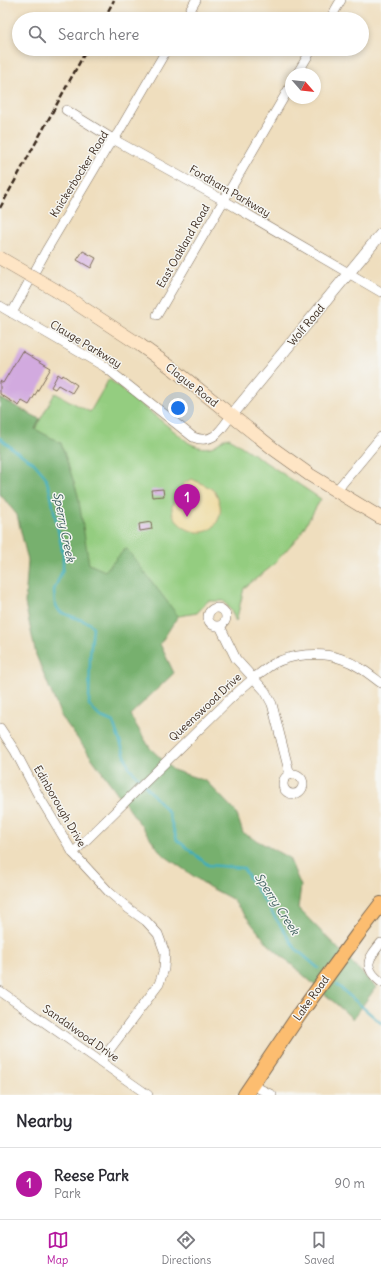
<!DOCTYPE html>
<html lang="en">
<head>
<meta charset="utf-8">
<style>
  body { margin:0; font-family:Delius,sans-serif; background:#f2f2f3; color:#2b2b33 }
  .compass { position:absolute; left:285px; top:68px; width:36px; height:36px; border-radius:50%; background:#fff; box-shadow:0 2px 6px #0003; rotate:118deg }
  .you { position:absolute; left:178px; top:408px; width:14px; height:14px; margin:-10px; border:3px solid #fff; border-radius:50%; background:#1a73e8; box-shadow:0 0 0 6px #1a73e833 }
  .badge { display:grid; place-items:center; width:26px; height:26px; border-radius:50%; background:#b5179e; color:#fff; font-size:13px; font-weight:700 }
  .pin { position:absolute; translate:-50% -33px; filter:drop-shadow(0 1px 2px #0008) }
  .pin::after { content:''; position:absolute; top:21px; width:14px; height:12px; background:inherit; clip-path:polygon(0 0,100% 0,50% 100%) }
  .list { margin:0; padding:0; list-style:none }
  h2 { display:flex; justify-content:space-between; align-items:center; height:52px; margin:0; padding:0 16px; font-size:17px }
  h2 small { font-size:13px; font-weight:400; color:#7c7c81 }
  .list li { display:grid; grid-template-columns:26px 1fr auto; gap:12px; align-items:center; box-sizing:border-box; height:72px; padding:0 16px; border-top:1px solid #e1e1e2 }
  .list b { display:block; font-size:15px; white-space:nowrap }
  .list p { margin:0; font-size:13px; white-space:nowrap; color:#7c7c81 }
  .list em { font-size:13px; font-style:normal; color:#7c7c81 }
  .icon { flex:none; width:22px; height:22px; fill:none; stroke:currentColor; stroke-width:2; stroke-linecap:round; stroke-linejoin:round }
  .map { position:relative; flex:none; width:381px; height:1095px; overflow:hidden }
  .search { position:absolute; background:#fff; box-shadow:0 2px 6px #0003; left:12px; right:12px; top:12px; height:44px; display:flex; align-items:center; gap:10px; box-sizing:border-box; padding:0 14px; border-radius:22px; color:#7c7c81; font-size:15px }
  .sheet { height:124px; background:#fff }
  nav { display:flex; justify-content:space-around; align-items:center; box-sizing:border-box; height:56px; border-top:1px solid #e1e1e2; background:#fff; font-size:11px; color:#7c7c81 }
  nav a { display:grid; justify-items:center; gap:2px }
  nav .on { color:#b5179e }
  .map>svg:first-child { display:block }
  .green { fill:#94cd80; stroke:#687c4f }
  .forest { fill:#77b06e; stroke:#596d46 }
  .sand { fill:#eeda9e; stroke:#94825e }
  .lines { fill:none; stroke-linecap:round; stroke-linejoin:round }
  .stream { stroke:#3eadbb; stroke-width:2.5 }
  .building { fill:#d2aadf }
  .minor-casing { stroke:#7a6956; stroke-width:10 }
  .tertiary-casing { stroke:#7a6956; stroke-width:12 }
  .secondary-casing { stroke:#7a6956; stroke-width:14 }
  .primary-casing { stroke:#7a6956; stroke-width:16 }
  .minor { stroke:#fff; stroke-width:9 }
  .tertiary { stroke:#fff; stroke-width:11 }
  .secondary { stroke:#fee5c5; stroke-width:13 }
  .primary { stroke:#fcbd6f; stroke-width:14 }
  .rail { stroke:#3b2a1e; stroke-width:2.5; stroke-dasharray:6 3; stroke-linecap:butt }
  .secondary-bridge-casing { stroke:#7a6956; stroke-width:14; stroke-linecap:butt }
  .secondary-bridge { stroke:#fee5c5; stroke-width:13 }
  .labels { text-anchor:middle; stroke-width:3; stroke-linejoin:round; paint-order:stroke }
  .street-label { font-size:11px; fill:#3b2a1e; stroke:#f6f6f2 }
  .water-label { font-size:12px; font-style:italic; fill:#3c5e5d; stroke:#f6f6f2 }
</style>
</head>
<body>
<div class="map">
<svg width="381" height="1095" viewBox="0 0 381 1095">
  <rect width="100%" height="100%" fill="#f6f6f2"/>
  <filter id="ink" filterUnits="userSpaceOnUse"><feTurbulence type="fractalNoise" baseFrequency=".025" numOctaves="2"/><feDisplacementMap in="SourceGraphic" scale="8" xChannelSelector="R" yChannelSelector="G"/><feConvolveMatrix kernelMatrix="1 2 1 2 8 2 1 2 1" color-interpolation-filters="sRGB"/></filter>
  <filter id="wash" filterUnits="userSpaceOnUse"><feTurbulence type="fractalNoise" baseFrequency=".012" numOctaves="4" result="noise"/><feDisplacementMap in="SourceGraphic" scale="16" xChannelSelector="R" yChannelSelector="G"/><feGaussianBlur stdDeviation="0.9" result="paint"/><feColorMatrix in="noise" values="0 0 0 0 0 0 0 0 0 0 0 0 0 0 0 0 0 1.4 0 .05"/><feComposite in="paint" operator="in"/></filter>
  <g filter="url(#wash)">
    <rect width="100%" height="100%" fill="#efdebe"/>
    <path class="green" d="M 109,379 L 189,443 C 201,449 210,450 220,442 C 223,439 225,438 229,438 L 321,499 L 299,536 L 271,567 L 244,588 L 236,622 L 232,612 L 224,601 L 208,601 L 197,613 L 155,620 L 105,643 L 35,429 L 55,393 L 90,412 Z"/>
    <polygon class="forest" points="0,398 40,419 35,429 61,443 78,495 89,564 105,571 126,548 178,616 160,644 174,673 130,715 150,748 173,770 206,781 236,812 243,833 289,858 301,886 298,908 376,987 353,1019 267,943 232,899 209,887 162,854 61,716 36,655 25,603 28,561 17,515 0,494"/>
    <path class="sand" d="M 192,479 C 199,483 209,486 214,491 C 217,495 219,501 220,505 C 221,511 220,515 218,520 C 207,545 170,527 172,507 C 173,502 182,487 185,482 Z"/>
    <g class="lines">
      <g class="stream">
        <polyline points="0,438 14,450 33,462 45,476 50,491 63,555 63,569 54,590 55,604 60,612 89,623 93,627 90,656 89,705 99,716 113,722 129,767 168,812 177,840 208,865 243,868 295,948 318,968"/>
        <polyline points="337,985 381,1023"/>
      </g>
    </g>
    <g id="blocks">
      <g class="building">
        <polygon points="83,251 96,258 91,268 77,260"/>
        <polygon points="22,351 51,368 29,405 22,401 19,406 0,394 0,381 3,383"/>
        <polygon points="58,374 62,377 63,375 77,385 72,393 58,385 55,389 51,387"/>
        <polygon points="163,489 164,496 152,497 151,490"/>
        <polygon points="151,522 152,529 140,531 139,524"/>
      </g>
    </g>
  </g>
  <g filter="url(#ink)">
    <use href="#blocks" fill-opacity="0" stroke="#7a6956" stroke-width="1"/>
    <g class="lines">
      <g class="minor-casing">
        <g id="minor">
          <polyline points="185,19 196,0"/>
          <polyline points="330,19 341,0"/>
          <polyline points="297,74 312,49"/>
          <polyline points="66,110 113,139 223,200 381,292"/>
          <path d="M 0,306 L 105,367 L 193,437 C 213,445 221,430 231,416"/>
          <polyline points="12,313 47,249 108,146 118,133 167,49"/>
          <polyline points="157,315 291,85"/>
          <polyline points="336,491 381,437"/>
          <circle cx="217" cy="617" r="9"/>
          <polyline points="220,626 236,659 265,691 272,704 290,775"/>
          <polyline points="0,728 15,751 37,793 73,853 109,892 129,909 146,921 158,934 165,953 164,969 159,984 101,1061"/>
          <circle cx="293" cy="784" r="10"/>
          <path d="M 73,853 L 228,701 C 242,688 257,674 273,664 C 292,654 322,651 342,659 C 357,664 369,674 381,683"/>
          <path d="M 381,943 C 368,959 362,967 381,982"/>
          <polyline points="0,991 148,1095"/>
          <polyline points="252,1085 272,1095"/>
        </g>
      </g>
      <g class="tertiary-casing">
        <polyline id="tertiary" points="231,416 381,234"/>
      </g>
      <g class="secondary-casing">
        <polyline id="secondary" points="57,291 140,345 172,368 275,450 310,475 381,518"/>
      </g>
      <g class="primary-casing">
        <polyline id="primary" points="245,1095 299,1015 358,934 381,904"/>
      </g>
      <use href="#minor" class="minor"/>
      <use href="#tertiary" class="tertiary"/>
      <use href="#secondary" class="secondary"/>
      <use href="#primary" class="primary"/>
      <g class="rail">
        <polyline points="104,19 114,0"/>
        <polyline points="0,208 87,49"/>
      </g>
      <g class="secondary-bridge-casing">
        <polyline id="secondary-bridge" points="0,258 57,291"/>
      </g>
      <use href="#secondary-bridge" class="secondary-bridge"/>
    </g>
  </g>
  <g class="labels">
    <g class="street-label">
      <text transform="translate(79 174) rotate(-58)" y="4">Knickerbocker Road</text>
      <text transform="translate(230 191) rotate(30)" y="4">Fordham Parkway</text>
      <text transform="translate(183 246) rotate(-60)" y="4">East Oakland Road</text>
      <text transform="translate(306 325) rotate(-50)" y="4">Wolf Road</text>
      <text transform="translate(86 344) rotate(31)" y="4">Clauge Parkway</text>
      <text transform="translate(192 385) rotate(38)" y="4">Clague Road</text>
      <text transform="translate(205 707) rotate(-43)" y="4">Queenswood Drive</text>
      <text transform="translate(60 806) rotate(60)" y="4">Edinborough Drive</text>
      <text transform="translate(311 998) rotate(-54)" y="4">Lake Road</text>
      <text transform="translate(81 1033) rotate(35)" y="4">Sandalwood Drive</text>
    </g>
    <g class="water-label">
      <text transform="translate(64 527) rotate(79)" y="4">Sperry Creek</text>
      <text transform="translate(277 904) rotate(57)" y="4">Sperry Creek</text>
    </g>
  </g>
</svg>
<svg class="compass" viewBox="-18 -18 36 36"><path d="M0-13l5 13h-10z" fill="#e53935"/><path d="M0 13l5-13h-10z" fill="#7c7c81"/></svg>
<div class="you"></div>
<div class="pin badge" style="left:187px;top:517px">1</div>
<div class="search"><svg class="icon" aria-label="search" viewBox="0 0 24 24"><circle cx="10" cy="10" r="6"/><path d="M15 15l6 6"/></svg>Search here</div>
</div>
<section class="sheet">
<h2>Nearby<small></small></h2>
<ul class="list">
<li><span class="badge">1</span><div><b>Reese Park</b><p>Park</p></div><em>90 m</em></li>
</ul>
</section>
<nav>
<a class="on"><svg class="icon" aria-label="map" viewBox="0 0 24 24"><path d="M3 6l6-2 6 2 6-2v14l-6 2-6-2-6 2zM9 4v14M15 6v14"/></svg>Map</a>
<a><svg class="icon" aria-label="directions" viewBox="0 0 24 24"><path d="M12 3l9 9-9 9-9-9zM9 14v-3h6M13 9l2 2-2 2"/></svg>Directions</a>
<a><svg class="icon" aria-label="saved" viewBox="0 0 24 24"><path d="M7 4h10v16l-5-4-5 4z"/></svg>Saved</a>
</nav>
</body>
</html>
